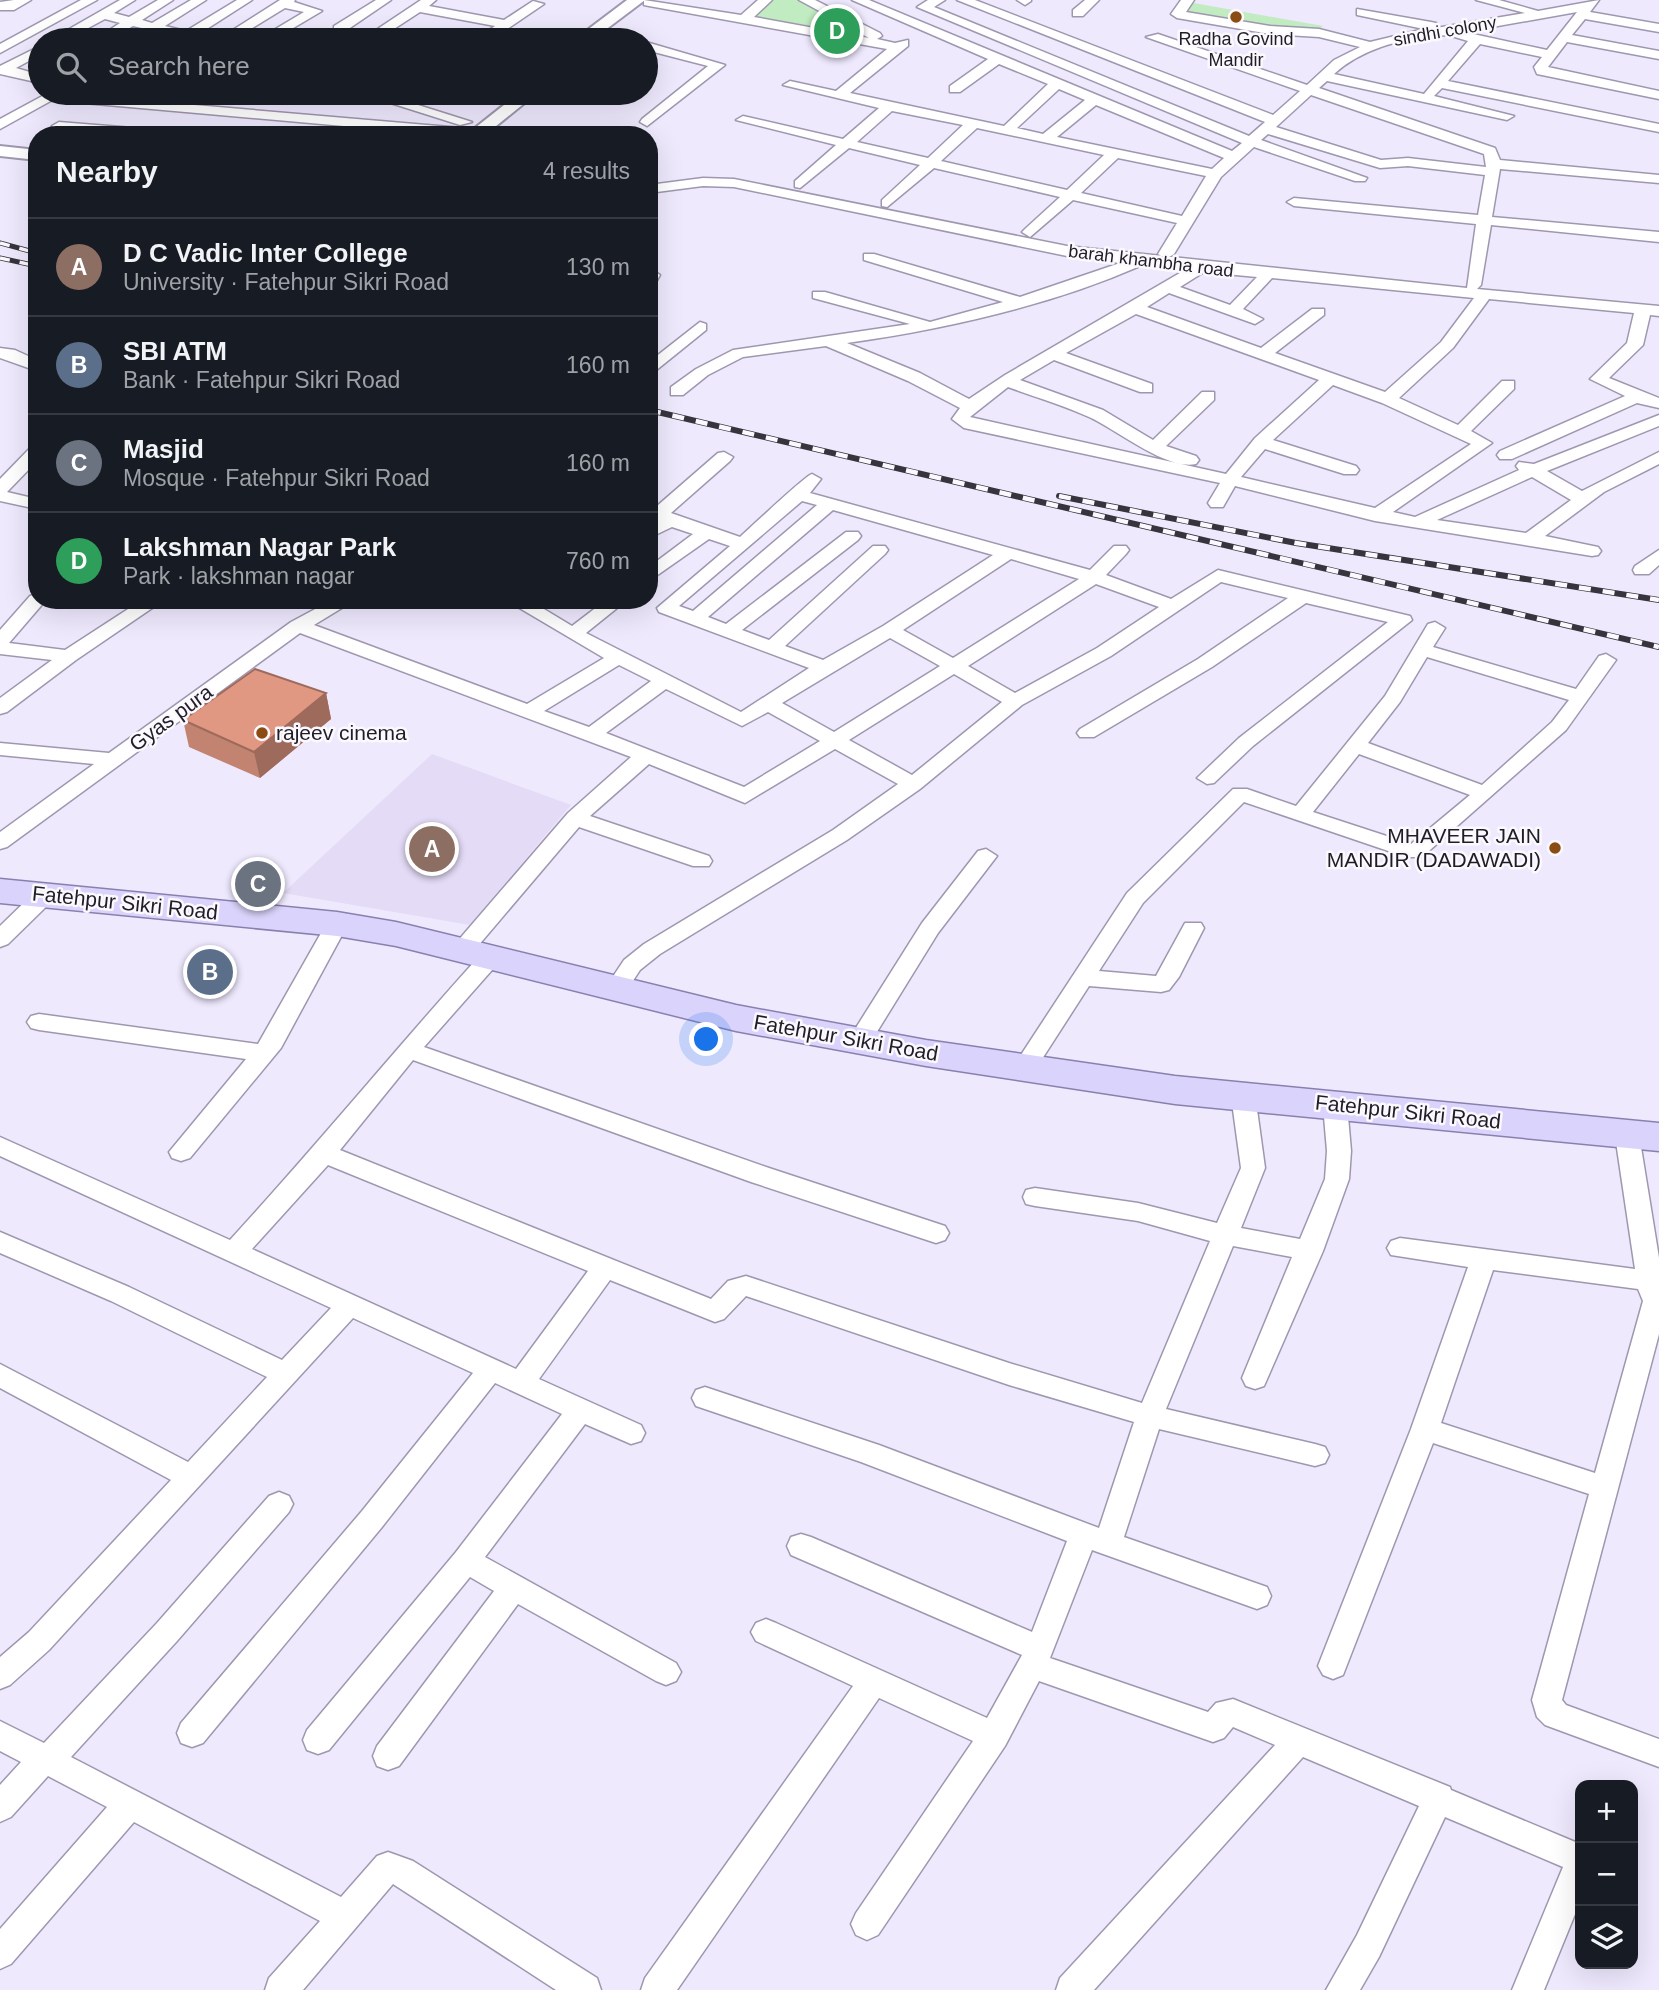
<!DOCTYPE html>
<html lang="en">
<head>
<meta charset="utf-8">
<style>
  body { margin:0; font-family:Arial,sans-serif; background:#242831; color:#f1f3f6 }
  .controls { position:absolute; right:21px; bottom:21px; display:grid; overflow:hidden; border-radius:14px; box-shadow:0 7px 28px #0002 }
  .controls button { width:63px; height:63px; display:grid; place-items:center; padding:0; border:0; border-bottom:2px solid #363941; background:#171b24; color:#f1f3f6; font:35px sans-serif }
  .you { position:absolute; left:707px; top:1040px; width:24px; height:24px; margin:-18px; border:5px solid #fff; border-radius:50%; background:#1a73e8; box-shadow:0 0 0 10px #1a73e833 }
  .badge { display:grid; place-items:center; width:46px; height:46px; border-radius:50%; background:#0b8043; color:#fff; font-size:23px; font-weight:700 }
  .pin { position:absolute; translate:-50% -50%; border:4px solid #fff; box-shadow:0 2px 7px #0006 }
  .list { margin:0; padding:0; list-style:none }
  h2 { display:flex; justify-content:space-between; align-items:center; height:91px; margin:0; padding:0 28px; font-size:30px }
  h2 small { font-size:23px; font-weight:400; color:#9ea1a6 }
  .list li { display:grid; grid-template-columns:46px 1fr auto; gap:21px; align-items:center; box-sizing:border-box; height:98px; padding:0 28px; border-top:2px solid #363941 }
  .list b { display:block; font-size:26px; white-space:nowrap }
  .list p { margin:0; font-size:23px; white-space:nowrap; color:#9ea1a6 }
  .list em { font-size:23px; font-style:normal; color:#9ea1a6 }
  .icon { flex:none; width:38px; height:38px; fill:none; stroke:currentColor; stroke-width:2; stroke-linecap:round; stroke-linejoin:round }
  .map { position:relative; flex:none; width:1659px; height:1990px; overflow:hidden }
  .search { position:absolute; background:#171b24; box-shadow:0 7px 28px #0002; left:28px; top:28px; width:630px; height:77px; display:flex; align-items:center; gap:18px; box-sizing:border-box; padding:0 24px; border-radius:38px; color:#9ea1a6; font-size:26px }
  .panel { position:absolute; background:#171b24; box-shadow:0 7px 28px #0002; left:28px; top:126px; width:630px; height:483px; border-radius:28px }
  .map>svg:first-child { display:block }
  .built { fill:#e4dbf6 }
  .green { fill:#c1ebc1 }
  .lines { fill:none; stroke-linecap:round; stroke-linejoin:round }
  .minor-casing { stroke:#9f97af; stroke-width:3 }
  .tertiary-casing { stroke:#9f97af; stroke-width:4 }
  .primary-casing { stroke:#8980ae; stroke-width:3 }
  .minor { fill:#fff; fill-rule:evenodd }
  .tertiary { fill:#fff; fill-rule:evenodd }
  .primary { fill:#dad3fb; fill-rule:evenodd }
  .rail-far1-casing { stroke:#37343e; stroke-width:5 }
  .rail-casing { stroke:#37343e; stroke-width:6 }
  .rail-far1 { stroke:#fbf9fe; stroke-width:3.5; stroke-dasharray:10; stroke-linecap:butt }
  .rail { stroke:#fbf9fe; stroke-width:4.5; stroke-dasharray:12; stroke-linecap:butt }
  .wall { fill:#c28371 }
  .shaded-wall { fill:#9e6a5c }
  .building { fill:#e19883; stroke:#9e6a5c; stroke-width:2 }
  .poi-dot { fill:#8b4c13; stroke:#fbf9fe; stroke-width:2.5 }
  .labels { text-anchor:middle; stroke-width:5; stroke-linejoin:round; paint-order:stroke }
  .far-street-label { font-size:18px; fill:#201d26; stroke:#fbf9fe }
  .far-poi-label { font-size:18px; fill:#201d26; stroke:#fbf9fe }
  .street-label { font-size:21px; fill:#201d26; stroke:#fbf9fe }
  .poi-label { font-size:21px; fill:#201d26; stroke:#fbf9fe; text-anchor:start }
</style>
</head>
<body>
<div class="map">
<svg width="1659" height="1990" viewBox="0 0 1659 1990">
  <rect width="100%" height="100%" fill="#efe9fe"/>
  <polygon class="built" points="432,754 571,805 470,925 283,893"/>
  <g class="green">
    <polygon points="768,0 801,0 885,44 746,17"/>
    <polygon points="1188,2 1323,26 1311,37 1179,14"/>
  </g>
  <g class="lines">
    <g class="minor-casing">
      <g id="minor">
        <polygon points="14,0 31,0 14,10 0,10 0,2"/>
        <polygon points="81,0 97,0 0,53 0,44"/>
        <polygon points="120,0 135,0 114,13 129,17 158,0 173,0 142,20 152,23 191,0 206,0 165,26 186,31 237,0 252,0 199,34 214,40 193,40 133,26 109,40 94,40 120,23 105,19 66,40 50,40"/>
        <polygon points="280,0 295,0 294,2 322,11 273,40 257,40 304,12 285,8 233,40 217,40"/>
        <polygon points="376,0 391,0 344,32 334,32 334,26"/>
        <polygon points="421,0 436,0 429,6 504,20 533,1 544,4 491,40 475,40 495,26 420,12 377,40 361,40"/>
        <path d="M 644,0 L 741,15 L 758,0 L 772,0 L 754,17 L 869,38 L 799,0 L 815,0 L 880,33 L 882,36 L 877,39 L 895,43 L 908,40 L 908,46 L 850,93 L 1004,126 L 1048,84 L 999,64 L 960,92 L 950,92 L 950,86 L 988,59 L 852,0 L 869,0 L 1232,151 L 1242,143 L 917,7 L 928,0 L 945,0 L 934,7 L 1249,136 L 1265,122 L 957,0 L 975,0 L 1273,115 L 1300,91 L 1146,37 L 1158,34 L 1307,85 L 1334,60 L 1360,47 L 1319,37 L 1270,34 L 1177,18 L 1171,14 L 1181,0 L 1194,0 L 1186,12 L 1270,26 L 1319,29 L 1370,42 L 1424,29 L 1357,15 L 1357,9 L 1431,22 L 1436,23 L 1436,28 L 1525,13 L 1476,0 L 1499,0 L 1538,11 L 1599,0 L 1590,12 L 1659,24 L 1659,32 L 1585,19 L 1572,35 L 1659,51 L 1659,59 L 1567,42 L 1548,67 L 1659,91 L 1659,99 L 1537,74 L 1534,67 L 1542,57 L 1480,44 L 1448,81 L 1659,124 L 1659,132 L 1442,88 L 1434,96 L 1514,116 L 1507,120 L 1327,81 L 1319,88 L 1495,148 L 1500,160 L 1659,175 L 1659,183 L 1500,169 L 1492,217 L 1659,232 L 1659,242 L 1491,225 L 1481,285 L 1477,289 L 1659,306 L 1659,316 L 1650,315 L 1643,345 L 1609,378 L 1659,398 L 1659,408 L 1637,403 L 1512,459 L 1500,459 L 1497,455 L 1500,451 L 1625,396 L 1590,379 L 1627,343 L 1634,313 L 1489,299 L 1453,348 L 1399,398 L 1458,425 L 1502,381 L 1514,381 L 1514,389 L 1471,431 L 1492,443 L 1393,512 L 1415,517 L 1519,470 L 1516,466 L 1519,462 L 1534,464 L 1659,415 L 1659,426 L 1547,471 L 1582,491 L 1659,452 L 1659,464 L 1604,492 L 1545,536 L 1598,547 L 1601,551 L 1598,555 L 1592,556 L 1375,521 L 1235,486 L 1223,507 L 1211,507 L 1208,503 L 1220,483 L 964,428 L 952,419 L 960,408 L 908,381 L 826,346 L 743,357 L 708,375 L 683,395 L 671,395 L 671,387 L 696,369 L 733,350 L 910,324 L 813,298 L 813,292 L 825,292 L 930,322 L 1003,302 L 864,260 L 864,254 L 874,254 L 1020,297 L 1120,263 L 1067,256 L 734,187 L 703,186 L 649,193 L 649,185 L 703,178 L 734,179 L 1067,246 L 1467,288 L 1476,224 L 1294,206 L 1287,202 L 1294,198 L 1478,215 L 1485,175 L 1408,166 L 1380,168 L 1268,134 L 1261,140 L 1367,178 L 1365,181 L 1355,181 L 1254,147 L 1221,177 L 1174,254 L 1166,259 L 1158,254 L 1177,223 L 1073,200 L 1030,237 L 1022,232 L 1025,229 L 1060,197 L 934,168 L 887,207 L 882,206 L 882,200 L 920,165 L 849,148 L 800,188 L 795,187 L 795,181 L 836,145 L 736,120 L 743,116 L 843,139 L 879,108 L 783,85 L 790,81 L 836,91 L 887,49 L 649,6 L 644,5 ZM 1577,12 L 1547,50 L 1464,32 ZM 1448,35 L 1468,41 L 1424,94 L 1334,74 C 1365,46 1408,37 1448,35 ZM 1059,89 L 1085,100 L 1043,134 L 1017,128 ZM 1311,95 L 1484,154 L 1486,167 L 1408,158 L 1381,160 L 1276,127 ZM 1096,105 L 1224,158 L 1212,169 L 1057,137 ZM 892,111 L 963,125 L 928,158 L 857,142 ZM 977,128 L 1104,155 L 1067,190 L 941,161 ZM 1118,158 L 1206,176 L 1182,216 L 1081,193 ZM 1140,266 L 1185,270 L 1005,375 L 969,399 L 920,373 L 847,343 C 946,329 1048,306 1140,266 ZM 1204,272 L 1257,277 L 1230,305 L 1180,287 ZM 1272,278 L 1474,298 L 1441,342 L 1385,392 L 1275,353 L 1324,315 L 1324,309 L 1312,309 L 1261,348 L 1147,307 L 1169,293 L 1255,324 L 1263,319 L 1243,309 ZM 1136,314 L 1319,380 L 1255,438 L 1226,474 L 970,417 L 1008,387 C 1035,397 1063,405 1089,417 C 1116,429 1167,471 1196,464 L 1199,460 L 1196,456 L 1166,446 L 1214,400 L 1214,392 L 1202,392 L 1153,440 L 1103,410 L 1020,380 L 1054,360 L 1140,392 L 1152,392 L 1152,384 L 1066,353 ZM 1333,385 L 1382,403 L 1471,444 L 1375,508 L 1241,477 L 1265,449 L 1344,474 L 1356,474 L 1359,470 L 1356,466 L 1273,440 ZM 1532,477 L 1571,500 L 1526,533 L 1437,520 Z"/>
        <polygon points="1017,0 1031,0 1031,1 1025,5"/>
        <polygon points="1085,0 1099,0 1083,16 1073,16 1073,10"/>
        <polygon points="603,33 624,37 626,40 598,40 596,37"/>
        <polygon points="646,42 725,65 647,126 640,122 642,119 708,66 646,50"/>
        <polygon points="40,46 40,55 16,68 40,75 40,83 0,74 0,66"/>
        <polygon points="48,93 65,93 0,129 0,119"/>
        <polygon points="359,93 380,93 472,122 460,125"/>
        <polygon points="89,96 462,128 469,132 467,135 445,135 84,103 84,97"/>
        <polygon points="59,122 170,131 177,135 115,135 54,129 52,126"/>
        <polygon points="649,268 660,275 655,284 649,286"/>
        <polygon points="700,322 706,324 706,330 649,376 649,362"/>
        <polygon points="0,348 15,350 37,360 37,371 0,358"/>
        <polygon points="37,446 37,461 7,492 37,499 37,509 0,501 0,479 31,447"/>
        <path d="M 724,452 L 733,457 L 730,461 L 671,513 L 740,537 C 750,528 806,475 812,474 L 821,479 L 810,493 L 1090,570 L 1114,546 L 1126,546 L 1129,550 L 1126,554 L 1106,575 L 1171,599 L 1218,570 L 1410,616 L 1412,620 L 1253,746 L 1214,783 L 1207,784 L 1197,778 L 1239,738 L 1388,622 L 1306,603 L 1212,667 L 1094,737 L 1080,737 L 1077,733 L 1080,729 L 1198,659 L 1288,598 L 1221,582 L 1111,656 L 1022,705 L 920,789 L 847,840 L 660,954 L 640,970 L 625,993 L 609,993 L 606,987 L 624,960 L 644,944 L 833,830 L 898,784 L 835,749 L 745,803 L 649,764 L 590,816 L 709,856 L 712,861 L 709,866 L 693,866 L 579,827 L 472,953 L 456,953 L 453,948 L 456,943 L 568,813 L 631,757 L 300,633 L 7,847 L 0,849 L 0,832 L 94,764 L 0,755 L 0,743 L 109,753 L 291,622 L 332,600 L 355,600 L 314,625 L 527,704 L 604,658 L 506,600 L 529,600 L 572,626 L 606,600 L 627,600 L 586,633 L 741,712 L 809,668 L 659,612 L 657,608 L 730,546 L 709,539 L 649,581 L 649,567 L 693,534 L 672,527 L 649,538 L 649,525 L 657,520 L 649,516 L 649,504 L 657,506 L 718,453 ZM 802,501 L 817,505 L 693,611 L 679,606 ZM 833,510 L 993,555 L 883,626 L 823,660 L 785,646 L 885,554 L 888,550 L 885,546 L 873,546 L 769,640 L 742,630 L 858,540 L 861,536 L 858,532 L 846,532 L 726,624 L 708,617 ZM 1011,559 L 1079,579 L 953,658 L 903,630 ZM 1096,584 L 1159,607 L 1097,648 L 1015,693 L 968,666 ZM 890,638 L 940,666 L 834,732 L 782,703 ZM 619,665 L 651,681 L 589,727 L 544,711 ZM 954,674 L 1002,702 L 912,775 L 849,740 ZM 666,689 L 742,726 L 768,712 L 820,741 L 744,787 L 606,733 Z"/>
        <polygon points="1659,550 1659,565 1649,574 1635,574 1633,570 1635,566"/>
        <polygon points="37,594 37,600 46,600 9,643 65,650 142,600 164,600 76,660 7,712 0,714 0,698 52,660 0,654 0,630 30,596"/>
        <path d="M 1435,622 L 1445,628 L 1433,647 L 1576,689 L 1599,656 L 1606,654 L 1616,660 L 1566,730 L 1422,857 L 1406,857 L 1244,802 L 1143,903 L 1099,971 L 1156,976 L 1185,923 L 1201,923 L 1204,928 L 1179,977 L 1169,990 L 1161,992 L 1089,986 L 1033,1073 L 1025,1075 L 1017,1073 L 1013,1067 L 1017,1061 L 1127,893 L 1233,789 L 1247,789 L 1296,806 L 1385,696 L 1428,624 ZM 1427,657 L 1569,700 L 1552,722 L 1482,785 L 1368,743 L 1400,702 ZM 1359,754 L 1470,795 L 1411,844 L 1313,812 Z"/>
        <polygon points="986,849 997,856 938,933 867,1048 851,1048 847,1042 922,923 978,851"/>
        <polygon points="45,888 53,890 56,895 53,900 8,944 0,947 0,926 37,890"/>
        <polygon points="337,917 345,919 348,924 281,1048 190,1158 181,1161 172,1158 169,1152 246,1059 39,1030 31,1028 27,1022 31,1016 39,1014 258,1044 329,919"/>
        <path d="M 492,948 L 500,951 L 503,956 L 500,961 L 424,1047 L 769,1168 L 945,1226 L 949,1233 L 945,1240 L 936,1243 L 751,1182 L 413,1060 L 340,1150 L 711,1299 L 728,1281 L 746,1276 L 1009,1363 L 1142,1403 L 1210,1241 L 1138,1221 L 1035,1206 L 1026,1204 L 1023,1197 L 1026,1190 L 1035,1188 L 1138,1203 L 1217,1223 L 1241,1168 L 1231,1095 L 1235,1089 L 1243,1086 L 1251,1089 L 1255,1095 L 1265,1168 L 1241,1228 L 1300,1239 L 1325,1179 L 1327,1151 L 1323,1105 L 1327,1099 L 1335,1096 L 1343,1099 L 1347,1105 L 1351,1151 L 1349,1179 L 1323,1251 L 1264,1386 L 1255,1389 L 1246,1386 L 1242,1378 L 1292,1257 L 1233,1246 L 1166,1409 L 1315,1444 L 1325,1447 L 1329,1455 L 1325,1463 L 1315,1466 L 1159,1429 L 1124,1537 L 1267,1587 L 1271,1596 L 1267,1605 L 1257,1609 L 1092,1550 L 1050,1658 L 1208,1712 L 1216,1703 L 1233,1699 L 1450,1787 L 1451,1790 L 1580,1844 L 1580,1902 L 1544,1990 L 1512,1990 L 1563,1867 L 1445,1817 L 1379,1957 L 1360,1990 L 1326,1990 L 1357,1935 L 1419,1806 L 1303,1757 L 1094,1990 L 1056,1990 L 1060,1978 L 1275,1745 L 1233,1727 L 1224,1738 L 1213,1742 L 1039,1681 L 1005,1746 L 878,1935 L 867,1940 L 856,1935 L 851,1924 L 856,1913 L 973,1741 L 879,1698 L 677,1990 L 641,1990 L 645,1978 L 853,1686 L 756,1641 L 751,1632 L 756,1623 L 766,1619 L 776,1623 L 987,1718 L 1022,1655 L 791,1555 L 787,1546 L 791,1537 L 801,1534 L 811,1537 L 1032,1632 L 1067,1541 L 861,1462 L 696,1406 L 692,1398 L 696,1390 L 705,1387 L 879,1445 L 1099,1528 L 1134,1422 L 1009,1385 L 746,1296 L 724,1319 L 715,1322 L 610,1280 L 539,1379 L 641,1425 L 645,1433 L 641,1441 L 631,1444 L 585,1424 L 485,1557 L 676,1663 L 681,1672 L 676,1681 L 666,1685 L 656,1681 L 518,1604 L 399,1766 L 388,1770 L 377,1766 L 373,1756 L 377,1746 L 494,1591 L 470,1577 L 329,1750 L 318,1754 L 307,1750 L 303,1740 L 307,1730 L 456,1552 L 562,1414 L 495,1383 L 382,1527 L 203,1743 L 192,1747 L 181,1743 L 177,1733 L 181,1723 L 362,1511 L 473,1373 L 353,1318 L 49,1650 L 10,1685 L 0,1689 L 0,1657 L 29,1632 L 171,1480 L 0,1388 L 0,1364 L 188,1462 L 267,1377 L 111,1301 L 0,1253 L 0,1232 L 129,1287 L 282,1360 L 331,1308 L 0,1156 L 0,1137 L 230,1240 C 317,1145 398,1046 484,951 ZM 328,1165 L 588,1271 L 516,1369 L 252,1249 Z"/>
        <path d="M 1627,1126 L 1636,1129 L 1639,1135 L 1659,1258 L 1659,1334 L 1562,1700 L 1566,1705 L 1659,1739 L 1659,1767 L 1545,1725 L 1537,1717 L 1532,1700 L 1589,1494 L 1433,1443 L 1343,1675 L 1333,1679 L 1323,1675 L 1318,1666 L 1411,1429 L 1468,1267 L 1391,1255 L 1387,1248 L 1391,1241 L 1400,1238 L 1635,1269 L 1615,1135 L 1618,1129 ZM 1493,1270 L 1638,1289 L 1643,1301 L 1595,1473 L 1441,1423 Z"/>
        <polygon points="279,1492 289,1496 293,1504 289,1512 177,1641 71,1757 341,1897 377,1856 388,1852 413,1861 597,1978 601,1990 556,1990 393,1884 303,1990 265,1990 269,1978 320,1921 134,1822 11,1964 0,1969 0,1929 107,1807 48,1776 11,1817 0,1822 0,1785 21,1762 0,1751 0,1721 44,1743 157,1623 269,1496"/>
      </g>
    </g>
    <g class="tertiary-casing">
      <g id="tertiary">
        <polygon points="627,0 645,0 592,40 574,40"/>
        <polygon points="519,93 537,93 485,135 466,135"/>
        <polygon points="0,146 37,150 37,160 0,156"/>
      </g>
    </g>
    <g class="primary-casing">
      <polygon id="primary" points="0,879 337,912 396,922 736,1005 926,1040 1175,1076 1659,1123 1659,1151 1175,1104 926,1066 736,1031 396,946 337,936 0,903"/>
    </g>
    <use href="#minor" class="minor"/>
    <use href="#tertiary" class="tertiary"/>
    <use href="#primary" class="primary"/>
    <g class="rail-far1-casing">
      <g id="rail-far1">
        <polyline points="0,243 37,253"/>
        <polyline points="0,258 37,266"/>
      </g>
    </g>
    <g class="rail-casing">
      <g id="rail">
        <polyline points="649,410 1659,647"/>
        <polyline points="1059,496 1296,543 1659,600"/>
      </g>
    </g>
    <use href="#rail-far1" class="rail-far1"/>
    <use href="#rail" class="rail"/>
  </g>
  <polygon class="wall" points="326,693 331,719 260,778 189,747 183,720"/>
  <polygon class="shaded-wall" points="326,693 331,719 260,778 254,752"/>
  <polygon class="building" points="255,669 326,693 254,752 183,720"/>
  <g class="poi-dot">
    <circle cx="1236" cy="17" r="7"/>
    <circle cx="262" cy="733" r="7"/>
    <circle cx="1555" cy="848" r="7"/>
  </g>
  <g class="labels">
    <g class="far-street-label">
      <text transform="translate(1445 31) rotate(-10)" y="6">sindhi colony</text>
      <text transform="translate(1151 261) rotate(7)" y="6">barah khambha road</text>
    </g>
    <g class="far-poi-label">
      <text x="1236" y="45">Radha Govind<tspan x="1236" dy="21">Mandir</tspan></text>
    </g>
    <g class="street-label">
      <text transform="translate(171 718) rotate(-36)" y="7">Gyas pura</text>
      <text transform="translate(125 903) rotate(6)" y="7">Fatehpur Sikri Road</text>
      <text transform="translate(846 1038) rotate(10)" y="7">Fatehpur Sikri Road</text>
      <text transform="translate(1408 1112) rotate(6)" y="7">Fatehpur Sikri Road</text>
    </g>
    <g class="poi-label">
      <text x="276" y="740">rajeev cinema</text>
      <text x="1541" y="843" text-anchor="end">MHAVEER JAIN<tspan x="1541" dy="24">MANDIR (DADAWADI)</tspan></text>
    </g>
  </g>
</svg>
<div class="controls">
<button>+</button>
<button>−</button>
<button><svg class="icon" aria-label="layers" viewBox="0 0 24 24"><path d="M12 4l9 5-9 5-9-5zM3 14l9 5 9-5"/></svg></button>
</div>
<div class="you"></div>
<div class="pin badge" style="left:432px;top:849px;background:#8d6e63">A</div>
<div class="pin badge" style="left:210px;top:972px;background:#5c6f8a">B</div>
<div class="pin badge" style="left:258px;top:884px;background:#6b7280">C</div>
<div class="pin badge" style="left:837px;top:31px;background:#2e9e5b">D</div>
<div class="search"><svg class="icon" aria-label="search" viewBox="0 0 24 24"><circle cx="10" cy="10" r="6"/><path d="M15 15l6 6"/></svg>Search here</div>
<section class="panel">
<h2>Nearby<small>4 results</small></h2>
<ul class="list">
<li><span class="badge" style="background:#8d6e63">A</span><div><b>D C Vadic Inter College</b><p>University · Fatehpur Sikri Road</p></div><em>130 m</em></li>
<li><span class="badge" style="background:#5c6f8a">B</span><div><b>SBI ATM</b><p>Bank · Fatehpur Sikri Road</p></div><em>160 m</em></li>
<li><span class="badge" style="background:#6b7280">C</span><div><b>Masjid</b><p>Mosque · Fatehpur Sikri Road</p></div><em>160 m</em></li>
<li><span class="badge" style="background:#2e9e5b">D</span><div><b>Lakshman Nagar Park</b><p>Park · lakshman nagar</p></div><em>760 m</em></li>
</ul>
</section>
</div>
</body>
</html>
